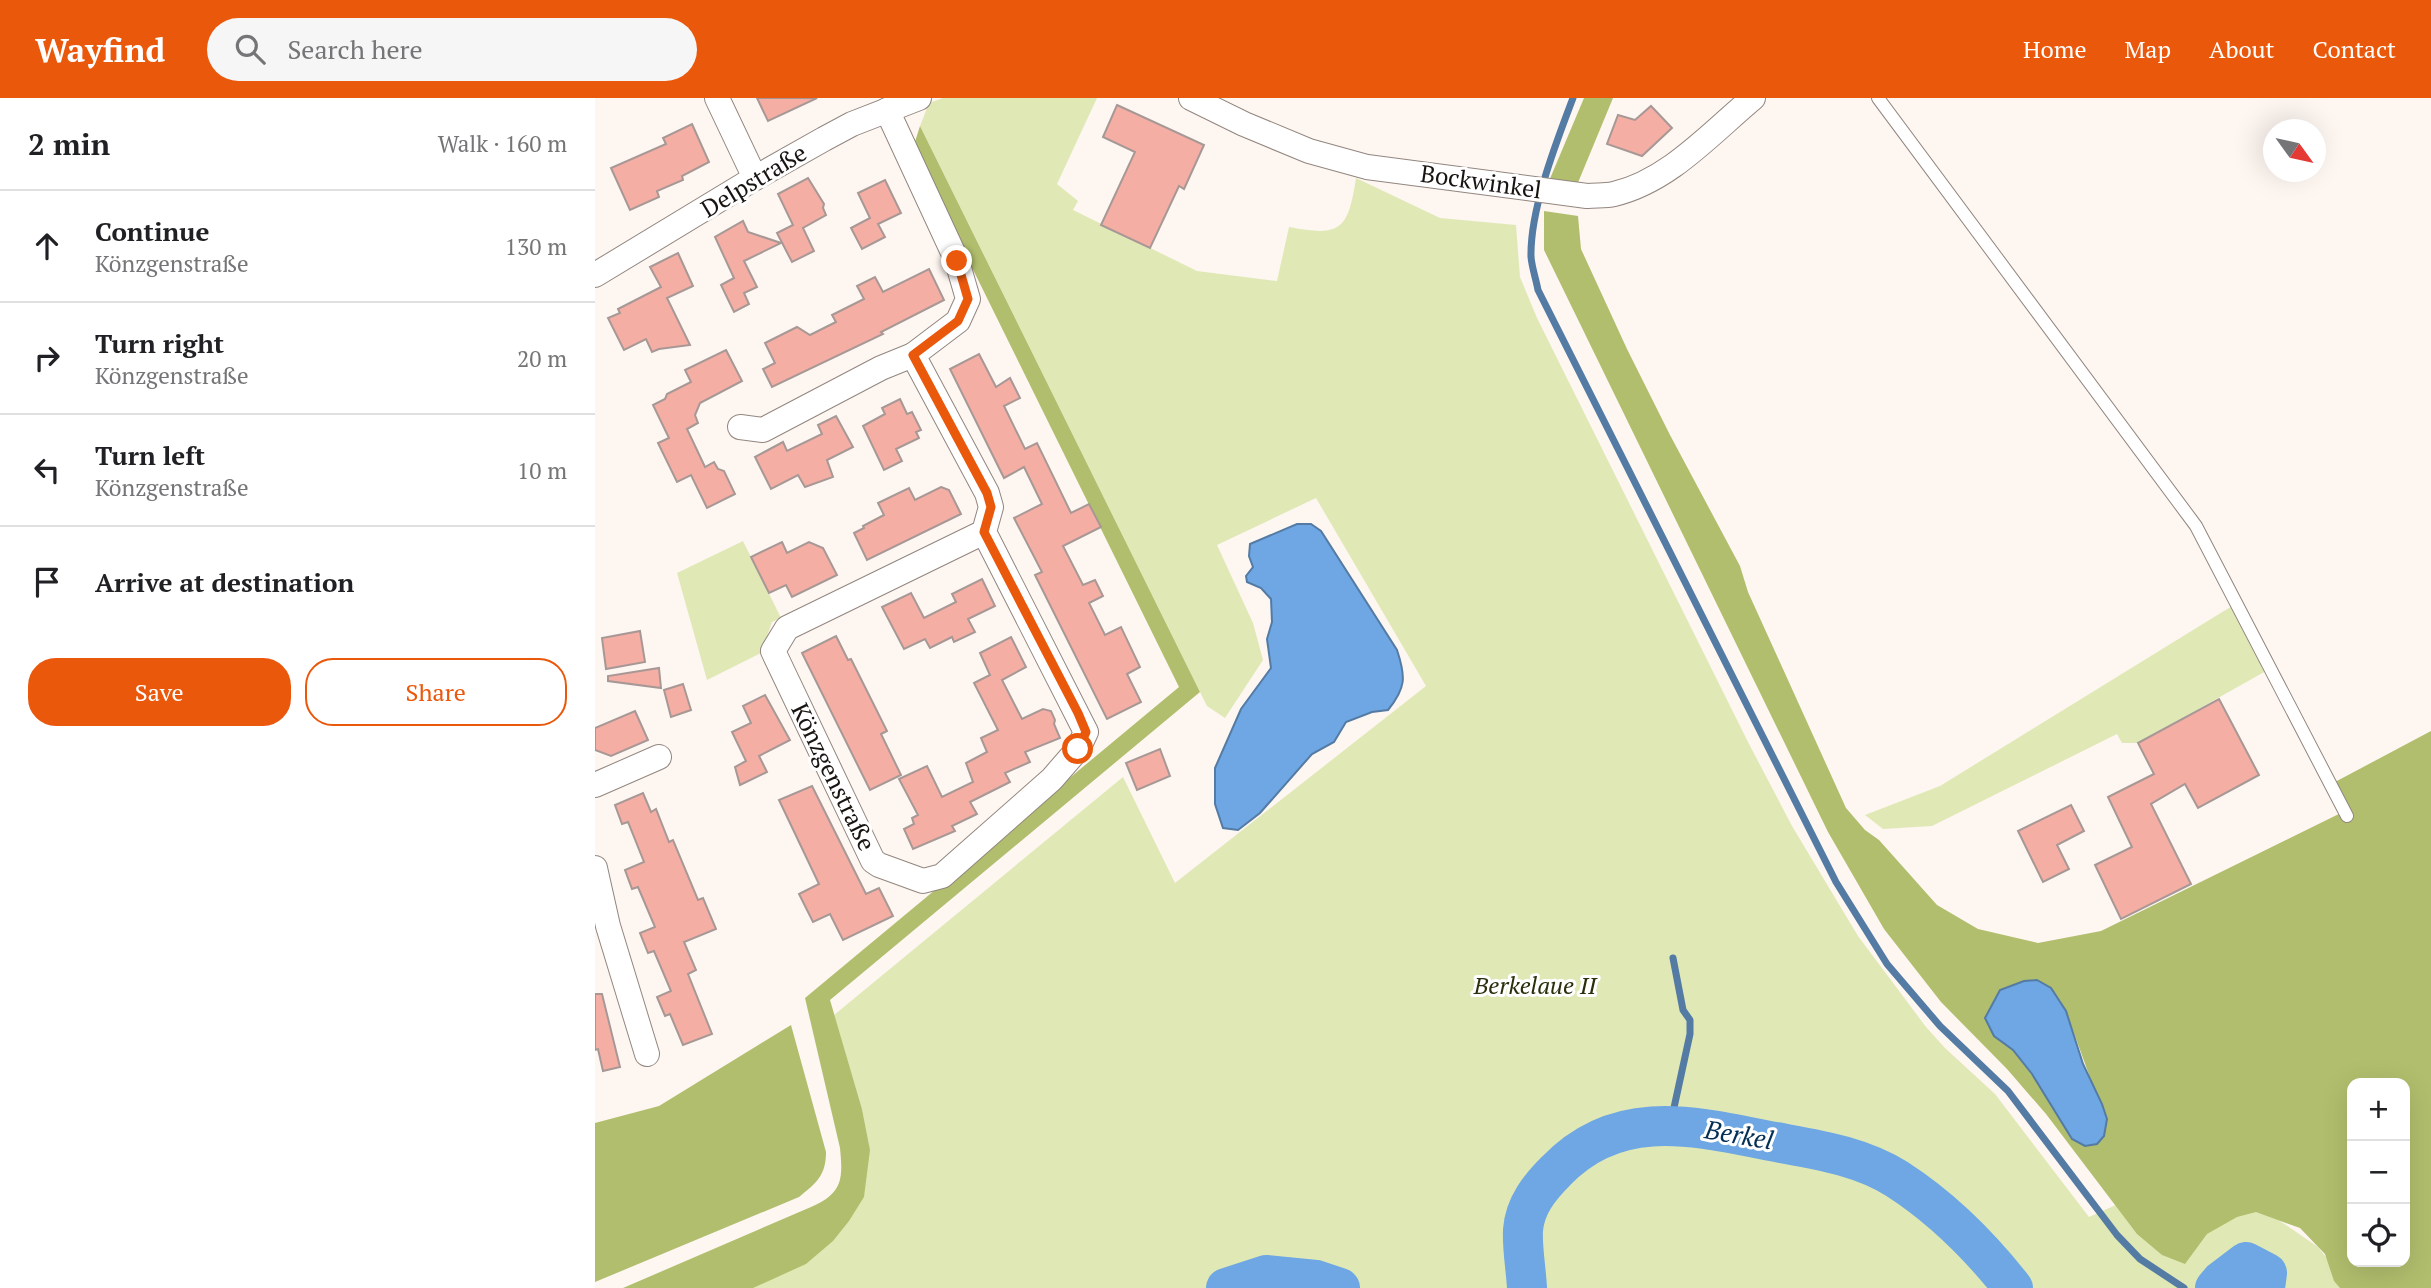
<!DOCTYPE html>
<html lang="en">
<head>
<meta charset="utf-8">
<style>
  body { margin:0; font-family:"PT Serif",serif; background:#f6f6f6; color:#202124 }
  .controls { position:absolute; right:21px; bottom:21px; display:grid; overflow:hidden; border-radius:14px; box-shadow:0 7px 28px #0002 }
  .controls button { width:63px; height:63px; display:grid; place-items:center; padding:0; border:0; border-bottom:2px solid #e0e0e0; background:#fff; color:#202124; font:35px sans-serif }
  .compass { position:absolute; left:1668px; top:21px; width:63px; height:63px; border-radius:50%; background:#fff; box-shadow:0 7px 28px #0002; rotate:123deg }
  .stop { position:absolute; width:21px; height:21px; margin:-16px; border:5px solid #ea580c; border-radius:50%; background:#fff }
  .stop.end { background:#ea580c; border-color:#fff; box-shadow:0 2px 7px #0008 }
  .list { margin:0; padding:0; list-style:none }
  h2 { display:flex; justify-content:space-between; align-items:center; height:91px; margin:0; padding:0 28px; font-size:30px }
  h2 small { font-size:23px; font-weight:400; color:#757577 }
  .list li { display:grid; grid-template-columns:46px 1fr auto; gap:21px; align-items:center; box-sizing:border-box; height:112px; padding:0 28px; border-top:2px solid #e0e0e0 }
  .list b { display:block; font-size:26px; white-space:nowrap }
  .list p { margin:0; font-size:23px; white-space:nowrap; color:#757577 }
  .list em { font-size:23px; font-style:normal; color:#757577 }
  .actions { display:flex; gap:14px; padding:21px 28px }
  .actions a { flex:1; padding:16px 0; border:2px solid #ea580c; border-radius:28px; text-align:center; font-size:24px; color:#ea580c }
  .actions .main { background:#ea580c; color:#fff }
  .icon { flex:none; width:38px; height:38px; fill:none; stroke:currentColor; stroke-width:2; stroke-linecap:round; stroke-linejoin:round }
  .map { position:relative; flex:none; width:1836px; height:1190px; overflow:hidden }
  header { display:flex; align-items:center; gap:42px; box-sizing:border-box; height:98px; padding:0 35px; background:#ea580c; color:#fff }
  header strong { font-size:33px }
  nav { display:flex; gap:38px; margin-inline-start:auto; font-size:24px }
  .search { width:490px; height:63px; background:#f6f6f6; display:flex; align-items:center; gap:18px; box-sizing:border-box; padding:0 24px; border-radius:38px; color:#757577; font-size:26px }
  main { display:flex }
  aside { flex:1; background:#fff }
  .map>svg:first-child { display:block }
  .green { fill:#e0e9b6 }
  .forest { fill:#b1be6d; fill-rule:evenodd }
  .water { fill:#6ea7e3; stroke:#547ba4; stroke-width:2 }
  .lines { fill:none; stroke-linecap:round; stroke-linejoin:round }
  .stream { stroke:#547ba4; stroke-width:7 }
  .river { stroke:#6ea7e3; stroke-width:40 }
  .building { fill:#f5aea4; stroke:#a79896; stroke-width:2 }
  .service-casing { stroke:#92867f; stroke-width:14 }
  .minor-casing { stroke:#92867f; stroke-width:26 }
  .service { stroke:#fff; stroke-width:12 }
  .minor { stroke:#fff; stroke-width:24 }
  .route { stroke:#ea580c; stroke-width:9 }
  .labels { text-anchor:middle; stroke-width:6; stroke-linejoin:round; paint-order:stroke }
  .street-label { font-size:24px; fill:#181411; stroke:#fff }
  .park-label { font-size:24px; font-style:italic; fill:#2b2f0c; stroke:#fff }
  .water-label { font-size:26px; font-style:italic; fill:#053056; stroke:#fff }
</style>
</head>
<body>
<header>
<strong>Wayfind</strong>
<div class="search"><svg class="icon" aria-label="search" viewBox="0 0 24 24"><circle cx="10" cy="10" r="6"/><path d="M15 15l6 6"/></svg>Search here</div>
<nav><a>Home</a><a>Map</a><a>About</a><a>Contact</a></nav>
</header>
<main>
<aside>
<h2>2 min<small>Walk · 160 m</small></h2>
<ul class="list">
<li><svg class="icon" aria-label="ahead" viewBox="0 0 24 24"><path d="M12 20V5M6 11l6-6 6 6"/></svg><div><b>Continue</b><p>Könzgenstraße</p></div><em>130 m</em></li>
<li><svg class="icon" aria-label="right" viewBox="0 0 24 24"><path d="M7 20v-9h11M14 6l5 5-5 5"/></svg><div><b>Turn right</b><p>Könzgenstraße</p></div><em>20 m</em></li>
<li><svg class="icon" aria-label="left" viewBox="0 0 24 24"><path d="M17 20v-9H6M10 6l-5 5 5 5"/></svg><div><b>Turn left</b><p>Könzgenstraße</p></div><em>10 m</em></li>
<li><svg class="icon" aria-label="arrive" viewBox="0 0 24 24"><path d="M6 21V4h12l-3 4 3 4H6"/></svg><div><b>Arrive at destination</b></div></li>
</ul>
<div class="actions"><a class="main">Save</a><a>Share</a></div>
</aside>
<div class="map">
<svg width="1836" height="1190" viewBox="0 0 1836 1190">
  <rect width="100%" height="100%" fill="#fef6f1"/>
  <g class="green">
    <path d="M 348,0 L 502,0 L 462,86 L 483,103 L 478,112 L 602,173 L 682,183 L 694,129 C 746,139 753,132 761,80 L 845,120 L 921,127 L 925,179 L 942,220 L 1153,644 L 1197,728 L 1263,838 L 1331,929 L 1350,950 L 1400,996 L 1494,1119 L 1523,1106 L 1618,1077 L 1723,1149 L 1752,1186 L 1766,1190 L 129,1190 L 217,1127 L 274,1047 L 267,1011 L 239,917 L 528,679 L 580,785 L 831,588 L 721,400 L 622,447 L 658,525 L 668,562 L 630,620 L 612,608 L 325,28 L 334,5 Z"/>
    <polygon points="148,443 186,520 177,524 166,555 112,582 82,475"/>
    <polygon points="1637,508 1671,573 1543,645 1527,645 1522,636 1337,728 1288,731 1270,717 1345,688"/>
  </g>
  <g class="forest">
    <polygon points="989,0 1018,0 982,87 954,83"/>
    <path d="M 325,28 L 605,594 L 235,902 L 267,1011 L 275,1052 L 269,1099 L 254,1123 L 238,1143 L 211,1166 L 158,1190 L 28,1190 L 216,1109 C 248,1095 248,1081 245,1050 L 210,900 L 584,589 L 318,50 Z"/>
    <path d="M 949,113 L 983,118 L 986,151 L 1032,251 L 1075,337 L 1145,468 L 1153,494 L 1251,710 L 1270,732 L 1284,742 L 1342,807 L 1383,831 L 1443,845 L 1506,833 L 1754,711 L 1740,684 L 1836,633 L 1836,1190 L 1745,1190 L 1739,1183 L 1730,1156 L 1705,1130 L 1661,1114 L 1642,1119 L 1612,1136 L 1590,1166 L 1567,1157 L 1542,1136 L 1451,1016 L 1412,971 L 1346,904 L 1289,831 L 1233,734 L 949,152 ZM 1465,902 L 1471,913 L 1497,985 L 1449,993 L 1418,952 L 1399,938 ZM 1757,985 L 1810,985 L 1810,1164 L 1757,1164 Z"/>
    <path d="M 196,927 L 231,1054 C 231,1078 221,1085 204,1099 L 0,1184 L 0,1025 L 64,1008 Z"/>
  </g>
  <g class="water">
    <path d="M 702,426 L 716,426 L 726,433 L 802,552 C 811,579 811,590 793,612 L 777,614 L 751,624 L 739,644 L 717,656 L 665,715 L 643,732 L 628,730 L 620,706 L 620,670 L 646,611 L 676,570 L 672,541 L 677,524 L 676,501 L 666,490 L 652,484 L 651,478 L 658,469 L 654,458 L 655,446 Z"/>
    <polygon points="1442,882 1456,890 1471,913 1488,966 1507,1006 1512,1021 1509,1038 1502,1046 1490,1048 1477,1041 1437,976 1418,952 1399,938 1390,920 1405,892 1429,883"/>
  </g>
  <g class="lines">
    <g class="stream">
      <path d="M 978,0 C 961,45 935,111 936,159 C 937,170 941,181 943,192 L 1241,784 L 1292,866 L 1345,928 L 1413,993 L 1522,1137 L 1545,1161 L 1589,1190"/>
      <polyline points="1075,1028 1095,936 1095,922 1088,912 1078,860"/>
    </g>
    <g class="river">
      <polyline points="631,1190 671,1177 721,1182 745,1190"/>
      <path d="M 932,1190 C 931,1171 927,1150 928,1132 C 930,1107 945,1089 961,1073 C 1021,1010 1095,1027 1170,1042 C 1216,1051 1262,1056 1302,1081 C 1347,1110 1385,1148 1418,1190"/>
      <polyline points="1620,1190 1626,1183 1651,1164 1672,1175 1670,1190"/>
    </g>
  </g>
  <g class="building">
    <polygon points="162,0 222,0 173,23"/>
    <polygon points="522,7 609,47 589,91 584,88 555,150 506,127 540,54 508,39"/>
    <polygon points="1056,8 1077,30 1047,58 1012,46 1023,17 1040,22"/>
    <polygon points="97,26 114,64 87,78 88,82 62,93 64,99 35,112 16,70 71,46 68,40"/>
    <polygon points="213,80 229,106 228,110 231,117 208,130 219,153 197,164 182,135 198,127 183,96"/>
    <polygon points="290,82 306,115 283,126 290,139 267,151 256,130 275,120 263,95"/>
    <polygon points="148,123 153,134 186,145 149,163 162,189 149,195 154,206 139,214 126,187 139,180 120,139"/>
    <polygon points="83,155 98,188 72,200 95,247 64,251 57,254 51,241 29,252 13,220 25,215 23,211 66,189 55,169"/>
    <polygon points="334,171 349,202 286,234 288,236 177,289 168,271 180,265 170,245 202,229 215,237 241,224 237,217 269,201 262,188 280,179 288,194"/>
    <polygon points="131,252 147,283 105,305 100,317 103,325 92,331 110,369 119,364 123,371 129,373 140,396 112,410 96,377 82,384 63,345 74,340 58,307 70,301 72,296 96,284 90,272"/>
    <polygon points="384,256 401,289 415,280 425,300 409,308 430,351 442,345 476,415 494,406 506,429 468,448 488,487 500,482 508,498 494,505 510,537 526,529 545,569 532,576 546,604 512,621 440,477 447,474 419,420 447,406 429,369 409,380 355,271"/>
    <polygon points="305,301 312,316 317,314 326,332 321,334 324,340 301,351 307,363 289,372 268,328 290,316 287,310"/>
    <polygon points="241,318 258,349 232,362 238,379 210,389 203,377 176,391 160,359 188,344 192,353 227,336 223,327"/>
    <polygon points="346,389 354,392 366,416 272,462 259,435 269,430 268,428 289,417 283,405 314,390 320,402"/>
    <polygon points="187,444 192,455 214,444 228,450 242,477 197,499 191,487 174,495 156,459"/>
    <polygon points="387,481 400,508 373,521 380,534 359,544 357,539 335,550 330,541 309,551 287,509 316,495 329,520 361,504 357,496"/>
    <polygon points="45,533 50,564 11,571 7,540"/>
    <polygon points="241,538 253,562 256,561 292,633 286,636 306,677 275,692 207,555"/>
    <polygon points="416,539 431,569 407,582 427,621 448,611 456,613 460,622 459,626 465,640 430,654 435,664 410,675 415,684 375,704 382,716 357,728 360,733 318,751 309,731 319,726 317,720 323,717 304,681 332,668 347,699 378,684 371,665 392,654 386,640 403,632 379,585 395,577 385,555"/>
    <polygon points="64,570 66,590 13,583 13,578"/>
    <polygon points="88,586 96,612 76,619 69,592"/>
    <polygon points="170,597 195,642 164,658 172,674 145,687 140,669 151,663 137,634 156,625 148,608"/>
    <polygon points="1624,601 1664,677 1603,710 1590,686 1556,706 1596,786 1526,821 1500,767 1537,749 1513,699 1559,676 1543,645"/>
    <polygon points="40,613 53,642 16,658 0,652 0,630"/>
    <polygon points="565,651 575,678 542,692 531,665"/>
    <polygon points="217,688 271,796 284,790 298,818 248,842 235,816 218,824 204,796 224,786 184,702"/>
    <polygon points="48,695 56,714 61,711 74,744 78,742 103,802 108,800 121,831 89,844 101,872 93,876 117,936 88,947 75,916 70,918 62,899 76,893 59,853 53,855 45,835 60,829 43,789 37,791 30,772 49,764 33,724 27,726 20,707"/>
    <polygon points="1476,707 1489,733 1462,747 1474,771 1448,784 1423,733"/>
    <polygon points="0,896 7,896 25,969 8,973 3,951 0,952"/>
  </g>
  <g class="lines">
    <g class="service-casing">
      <polyline id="service" points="1283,0 1601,428 1752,718"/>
    </g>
    <g class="minor-casing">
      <g id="minor">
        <polyline points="122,0 160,80"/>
        <path d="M 596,0 L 649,26 L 714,53 L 772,69 L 992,98 C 1001,97 1010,98 1019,96 C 1074,83 1116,35 1158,0"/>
        <polyline points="292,12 362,163 373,201 363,223 318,257 392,395 396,409 389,434 192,530 178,553 278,763 284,767 328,783 347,778 457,681 483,651 491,634 389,434"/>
        <polyline points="0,177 160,80 229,41 257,26 324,0"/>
        <polyline points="145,329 168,332 286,270 318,257"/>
        <polyline points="0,687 64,659"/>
        <polyline points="0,770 13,828 52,956"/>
      </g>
    </g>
    <use href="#service" class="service"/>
    <use href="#minor" class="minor"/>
  </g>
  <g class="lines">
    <polyline class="route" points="362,163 373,201 363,223 318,257 392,395 396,409 389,434 483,615 491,634 483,651"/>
  </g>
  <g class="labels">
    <g class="street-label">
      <text transform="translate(159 83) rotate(-31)" y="8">Delpstraße</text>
      <text transform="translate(886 84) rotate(8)" y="8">Bockwinkel</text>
      <text transform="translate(238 679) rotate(64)" y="8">Könzgenstraße</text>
    </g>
    <g class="park-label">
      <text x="940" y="896">Berkelaue II</text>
    </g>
    <g class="water-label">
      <text transform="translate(1144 1037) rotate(10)" y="9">Berkel</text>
    </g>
  </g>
</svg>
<div class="controls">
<button>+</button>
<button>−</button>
<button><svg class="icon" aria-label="locate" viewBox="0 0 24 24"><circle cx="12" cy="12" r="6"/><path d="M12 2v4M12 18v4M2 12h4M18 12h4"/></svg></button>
</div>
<svg class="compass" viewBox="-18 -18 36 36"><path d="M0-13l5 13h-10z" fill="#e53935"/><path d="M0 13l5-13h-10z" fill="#757577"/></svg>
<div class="stop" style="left:483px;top:651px"></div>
<div class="stop end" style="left:362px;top:163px"></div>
</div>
</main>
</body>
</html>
